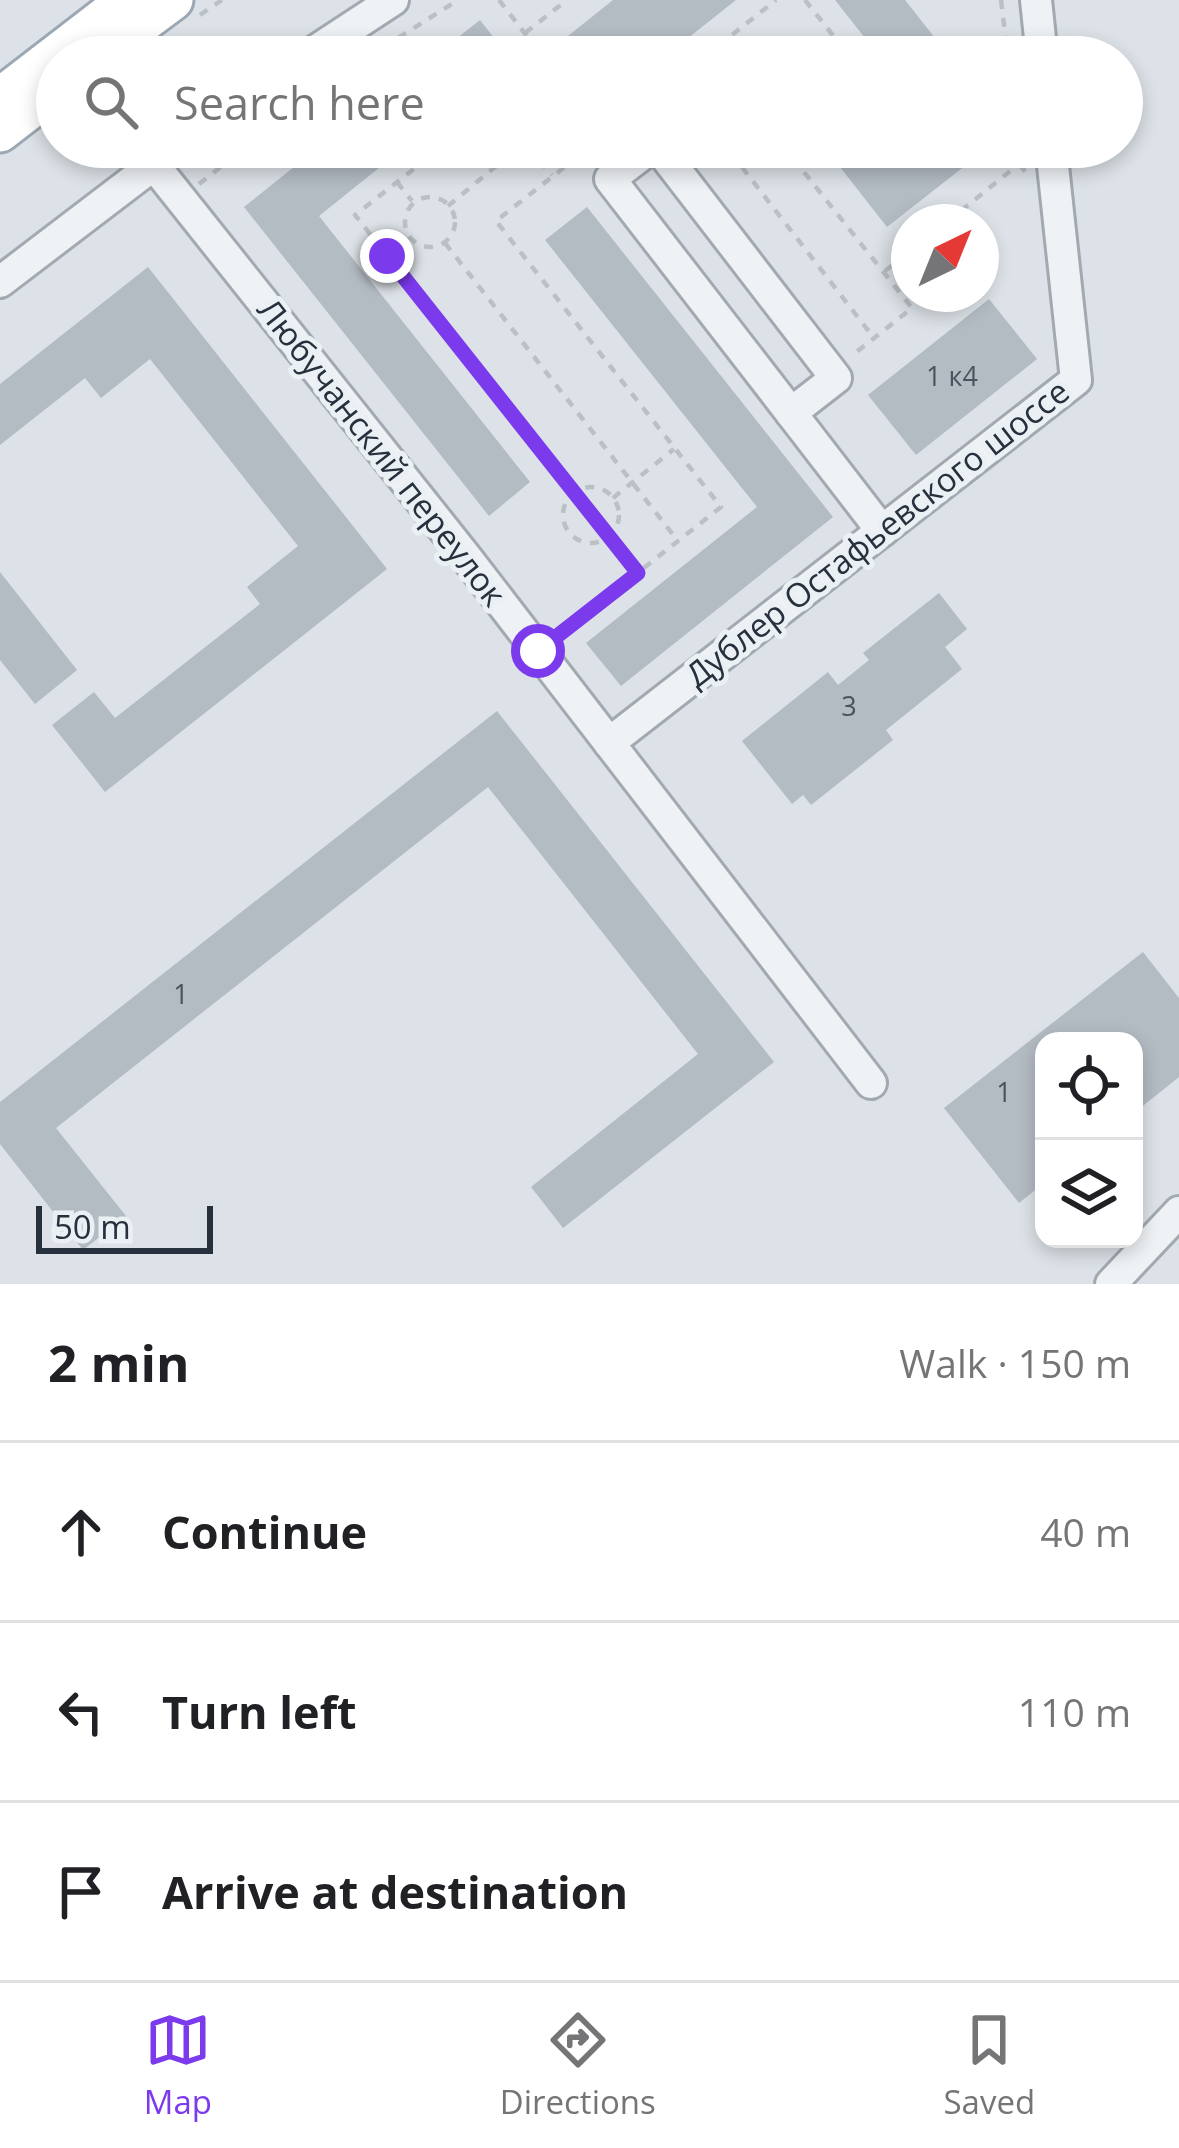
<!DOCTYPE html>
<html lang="en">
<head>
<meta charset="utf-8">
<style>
  body { margin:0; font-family:"Open Sans",sans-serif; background:#f2f2f2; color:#202124 }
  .controls { position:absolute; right:36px; bottom:36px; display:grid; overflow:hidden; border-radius:24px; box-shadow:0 6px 18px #0003 }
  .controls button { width:108px; height:108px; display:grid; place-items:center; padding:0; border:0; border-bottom:3px solid #e0e0e0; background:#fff; color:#202124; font:60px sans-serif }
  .compass { position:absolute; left:891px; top:204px; width:108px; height:108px; border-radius:50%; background:#fff; box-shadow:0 6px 18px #0003; rotate:43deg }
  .scale { position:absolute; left:36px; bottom:30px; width:177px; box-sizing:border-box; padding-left:12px; border:6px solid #26313d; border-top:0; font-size:33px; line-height:42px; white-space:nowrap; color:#26313d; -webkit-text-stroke:9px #ebf0f4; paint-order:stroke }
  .stop { position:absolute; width:36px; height:36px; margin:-27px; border:9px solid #7c3aed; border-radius:50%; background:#fff }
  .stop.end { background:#7c3aed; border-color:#fff; box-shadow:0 3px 12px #0008 }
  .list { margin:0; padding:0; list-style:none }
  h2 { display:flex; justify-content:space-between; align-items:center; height:156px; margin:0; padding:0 48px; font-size:51px }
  h2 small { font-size:39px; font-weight:400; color:#757577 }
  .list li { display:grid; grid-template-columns:78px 1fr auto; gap:36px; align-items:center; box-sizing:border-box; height:180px; padding:0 48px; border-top:3px solid #e0e0e0 }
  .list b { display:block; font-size:45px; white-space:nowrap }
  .list em { font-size:39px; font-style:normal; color:#757577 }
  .icon { flex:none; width:66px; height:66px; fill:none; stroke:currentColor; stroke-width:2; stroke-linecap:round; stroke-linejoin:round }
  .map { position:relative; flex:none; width:1179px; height:1284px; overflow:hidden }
  .search { position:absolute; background:#fff; box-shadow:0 6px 18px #0003; left:36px; right:36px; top:36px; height:132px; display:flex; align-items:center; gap:30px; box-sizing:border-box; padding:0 42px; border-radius:66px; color:#757577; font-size:45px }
  .sheet { height:696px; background:#fff }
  nav { display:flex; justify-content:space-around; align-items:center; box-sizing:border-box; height:168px; border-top:3px solid #e0e0e0; background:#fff; font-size:33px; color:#757577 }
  nav a { display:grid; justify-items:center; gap:6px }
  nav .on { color:#7c3aed }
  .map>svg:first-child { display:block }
  .building { fill:#b3bbc3 }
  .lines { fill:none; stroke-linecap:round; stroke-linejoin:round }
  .minor-casing { stroke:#a2a9b1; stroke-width:36 }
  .major-casing { stroke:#9ba7b2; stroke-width:45 }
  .path { stroke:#bbc0c5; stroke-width:4.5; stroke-dasharray:9 9; stroke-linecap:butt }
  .minor { stroke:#eff2f5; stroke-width:30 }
  .major { stroke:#fff; stroke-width:39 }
  .route { stroke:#7c3aed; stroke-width:15 }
  .labels { text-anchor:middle; stroke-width:10; stroke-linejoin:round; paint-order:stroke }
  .number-label { font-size:27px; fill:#49545e }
  .street-label { font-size:33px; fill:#26313d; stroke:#ebf0f4 }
</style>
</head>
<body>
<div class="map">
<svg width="1179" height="1284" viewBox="0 0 1179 1284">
  <rect width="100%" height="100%" fill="#dce2e7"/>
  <g class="building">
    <polygon points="613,0 736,0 664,57 576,57 563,40"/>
    <polygon points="835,0 905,0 950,57 880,57"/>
    <polygon points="480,20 509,57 433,57"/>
    <polygon points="319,147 405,147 319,216 530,482 489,516 244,207"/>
    <polygon points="865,147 989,147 887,227 840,167"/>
    <polygon points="587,207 833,517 621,686 586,643 757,507 545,240"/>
    <polygon points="148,267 387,569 105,792 52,725 94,692 115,718 260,604 247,587 298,546 150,359 101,398 85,378 0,445 0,384"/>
    <polygon points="989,299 1037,359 916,455 868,395"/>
    <polygon points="0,572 77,670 35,704 0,660"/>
    <polygon points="939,593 967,629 945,647 962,669 886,730 893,740 811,805 803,795 792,804 742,741 828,672 838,685 869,660 863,653"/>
    <polygon points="497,711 774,1062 563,1228 531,1187 698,1054 488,787 56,1128 126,1216 83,1250 0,1144 0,1102"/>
    <polygon points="1143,952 1179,998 1179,1077 1134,1113 1134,1041 1044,1041 1044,1183 1019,1203 944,1108"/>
  </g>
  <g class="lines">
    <g class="minor-casing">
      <g id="minor">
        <polyline points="1036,0 1042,57"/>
        <polyline points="306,57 393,0"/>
        <polyline points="652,147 610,179 791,413"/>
        <polyline points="658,147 836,378 791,413 882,531"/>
        <polyline points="153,164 466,557 871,1083"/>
        <polyline points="0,282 177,147"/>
        <polyline points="609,743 1076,380 1051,147"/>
        <polyline points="1111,1284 1179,1212"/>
      </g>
    </g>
    <g class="major-casing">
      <g id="major">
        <polyline points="106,50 173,0"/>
        <polyline points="0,98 127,0"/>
        <polyline points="0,132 57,88"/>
      </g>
    </g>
    <g class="path">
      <polyline points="499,0 543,57"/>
      <polyline points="805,0 850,57"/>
      <polyline points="1001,0 1008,57"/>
      <polyline points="200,15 222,0"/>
      <polyline points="525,33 567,0"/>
      <polyline points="368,57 458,0"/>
      <polyline points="704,57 776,0"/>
      <polyline points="810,57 835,37"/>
      <polyline points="442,147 355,215 638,573"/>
      <polyline points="528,147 552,175"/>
      <polyline points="805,147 792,157 912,308 854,354"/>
      <polyline points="1017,147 1019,164 1027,174"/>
      <polyline points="731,153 874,338"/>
      <polyline points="703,159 723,160 738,147"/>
      <polyline points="397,182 412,201"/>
      <polyline points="199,184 246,147"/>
      <circle cx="430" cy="222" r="25"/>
      <polyline points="448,206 519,147"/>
      <polyline points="947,222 1019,164"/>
      <polyline points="445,243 678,541"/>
      <polyline points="387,256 410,237"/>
      <polyline points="885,271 909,252"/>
      <circle cx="591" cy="515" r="28"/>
      <polyline points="613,498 674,449"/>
      <polyline points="559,635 721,507 496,221 590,147"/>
    </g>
    <use href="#minor" class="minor"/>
    <use href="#major" class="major"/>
  </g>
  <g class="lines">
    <polyline class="route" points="387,256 638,573 538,651"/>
  </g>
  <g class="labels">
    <g class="number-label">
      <text x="952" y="386">1 к4</text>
      <text x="849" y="716">3</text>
      <text x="181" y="1004">1</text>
      <text x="1004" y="1102">1</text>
    </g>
    <g class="street-label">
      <text transform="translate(382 452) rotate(52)" y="12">Любучанский переулок</text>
      <text transform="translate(877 533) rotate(-38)" y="12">Дублер Остафьевского шоссе</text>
    </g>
  </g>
</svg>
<div class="controls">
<button><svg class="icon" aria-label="locate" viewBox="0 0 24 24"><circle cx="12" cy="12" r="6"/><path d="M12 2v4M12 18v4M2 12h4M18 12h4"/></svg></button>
<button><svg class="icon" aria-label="layers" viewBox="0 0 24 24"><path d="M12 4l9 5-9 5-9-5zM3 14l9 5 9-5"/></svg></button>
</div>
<svg class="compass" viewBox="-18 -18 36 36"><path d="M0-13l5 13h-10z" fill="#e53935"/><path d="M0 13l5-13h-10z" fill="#757577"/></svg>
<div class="scale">50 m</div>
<div class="stop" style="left:538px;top:651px"></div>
<div class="stop end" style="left:387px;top:256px"></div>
<div class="search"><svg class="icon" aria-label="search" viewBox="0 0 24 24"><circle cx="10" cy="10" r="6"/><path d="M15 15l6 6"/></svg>Search here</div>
</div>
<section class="sheet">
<h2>2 min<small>Walk · 150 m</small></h2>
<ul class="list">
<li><svg class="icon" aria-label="ahead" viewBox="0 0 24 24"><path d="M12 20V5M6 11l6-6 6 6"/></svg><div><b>Continue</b></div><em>40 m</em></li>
<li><svg class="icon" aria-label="left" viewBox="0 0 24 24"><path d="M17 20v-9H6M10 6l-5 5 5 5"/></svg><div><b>Turn left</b></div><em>110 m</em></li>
<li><svg class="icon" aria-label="arrive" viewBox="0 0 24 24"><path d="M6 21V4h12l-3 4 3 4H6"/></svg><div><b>Arrive at destination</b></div></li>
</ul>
</section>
<nav>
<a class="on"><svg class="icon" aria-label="map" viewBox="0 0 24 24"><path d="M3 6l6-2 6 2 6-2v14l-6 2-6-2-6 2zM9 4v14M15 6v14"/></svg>Map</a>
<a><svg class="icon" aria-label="directions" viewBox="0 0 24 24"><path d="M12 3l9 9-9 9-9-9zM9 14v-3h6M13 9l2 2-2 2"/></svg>Directions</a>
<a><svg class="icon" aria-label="saved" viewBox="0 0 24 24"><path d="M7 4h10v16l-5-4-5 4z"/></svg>Saved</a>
</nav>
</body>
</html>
